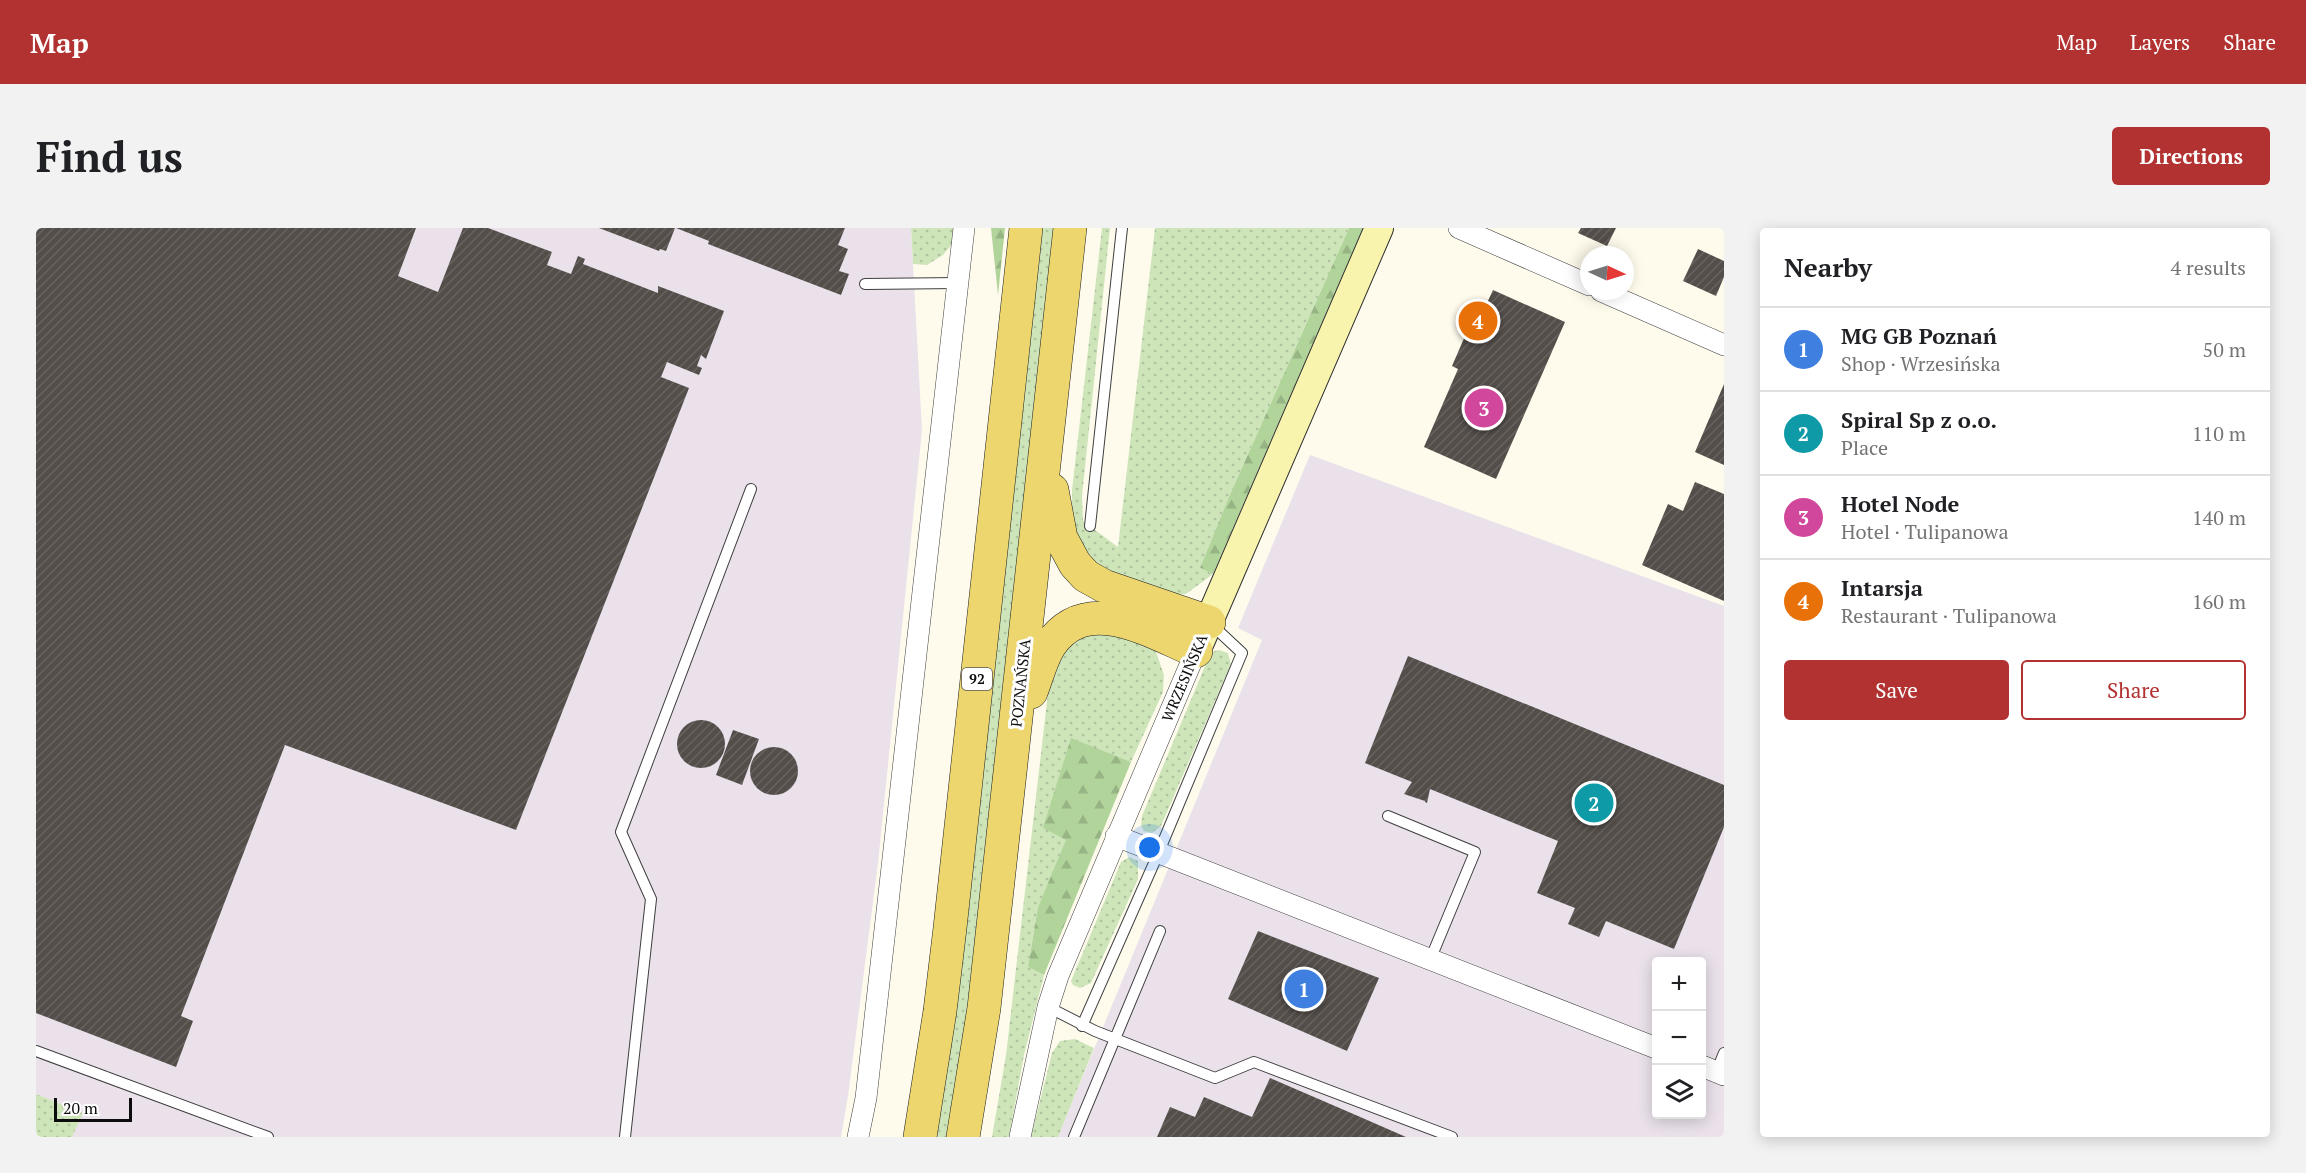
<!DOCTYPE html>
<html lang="en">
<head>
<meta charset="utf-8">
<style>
  body { margin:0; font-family:"PT Serif",serif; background:#f2f2f2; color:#202124 }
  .controls { position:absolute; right:18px; bottom:18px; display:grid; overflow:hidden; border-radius:6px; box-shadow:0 3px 15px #0003 }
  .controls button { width:54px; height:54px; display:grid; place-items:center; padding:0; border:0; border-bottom:2px solid #e0e0e0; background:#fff; color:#202124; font:30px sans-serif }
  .compass { position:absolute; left:1544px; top:18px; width:54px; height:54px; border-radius:50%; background:#fff; box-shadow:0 3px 15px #0003; rotate:94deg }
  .scale { position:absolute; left:18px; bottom:15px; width:78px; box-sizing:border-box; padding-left:6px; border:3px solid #0c0c0c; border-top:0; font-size:16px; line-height:21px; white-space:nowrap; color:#0c0c0c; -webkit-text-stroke:4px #fff; paint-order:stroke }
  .you { position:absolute; left:1114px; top:620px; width:21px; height:21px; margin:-15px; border:4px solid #fff; border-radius:50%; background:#1a73e8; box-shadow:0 0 0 9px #1a73e833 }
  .badge { display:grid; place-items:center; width:39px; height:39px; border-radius:50%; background:#b13230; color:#fff; font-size:20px; font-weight:700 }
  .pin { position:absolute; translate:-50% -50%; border:3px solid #fff; box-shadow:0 2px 6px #0006 }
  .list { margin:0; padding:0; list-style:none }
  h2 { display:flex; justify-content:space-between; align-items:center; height:78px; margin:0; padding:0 24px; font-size:26px }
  h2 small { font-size:20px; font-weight:400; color:#757577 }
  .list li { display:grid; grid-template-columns:39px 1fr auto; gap:18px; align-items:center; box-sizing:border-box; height:84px; padding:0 24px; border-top:2px solid #e0e0e0 }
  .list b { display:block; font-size:22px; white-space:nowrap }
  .list p { margin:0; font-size:20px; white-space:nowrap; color:#757577 }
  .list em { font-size:20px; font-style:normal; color:#757577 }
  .actions { display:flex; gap:12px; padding:18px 24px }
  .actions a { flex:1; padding:14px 0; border:2px solid #b13230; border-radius:6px; text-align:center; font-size:21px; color:#b13230 }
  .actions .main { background:#b13230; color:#fff }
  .icon { flex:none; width:33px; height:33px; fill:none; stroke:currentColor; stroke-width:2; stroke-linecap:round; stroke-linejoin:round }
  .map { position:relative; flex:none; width:1688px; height:909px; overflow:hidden; border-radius:6px }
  header { display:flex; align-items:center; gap:36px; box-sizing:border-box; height:84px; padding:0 30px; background:#b13230; color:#fff }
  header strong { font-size:28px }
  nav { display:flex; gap:33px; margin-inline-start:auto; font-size:21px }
  .intro { display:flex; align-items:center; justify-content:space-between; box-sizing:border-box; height:144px; padding:0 36px }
  h1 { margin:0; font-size:42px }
  .button { padding:15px 27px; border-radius:6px; background:#b13230; color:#fff; font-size:21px; font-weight:700 }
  main { display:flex; gap:36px; padding:0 36px }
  aside { flex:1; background:#fff; border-radius:6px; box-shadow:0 3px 15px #0003 }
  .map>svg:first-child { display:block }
  .industrial { fill:#eae1eb; fill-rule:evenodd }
  .grass { fill:url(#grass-dots) }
  .forest { fill:url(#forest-firs) }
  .building { fill:url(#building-hatch) }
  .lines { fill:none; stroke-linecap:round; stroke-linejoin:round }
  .lane-casing { stroke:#3f3f3f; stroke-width:12 }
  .street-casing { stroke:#3f3f3f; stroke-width:22 }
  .secondary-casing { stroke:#2e2e2e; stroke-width:30 }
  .primary-casing { stroke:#1d1d1d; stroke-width:34 }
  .lane { stroke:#fff; stroke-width:10 }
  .street { stroke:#fff; stroke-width:21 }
  .secondary { stroke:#f8f4ae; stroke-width:28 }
  .primary { stroke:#edd66e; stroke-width:33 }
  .labels { text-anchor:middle; stroke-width:6; stroke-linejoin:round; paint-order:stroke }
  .shield { fill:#fff; stroke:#555; stroke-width:1.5 }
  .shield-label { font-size:14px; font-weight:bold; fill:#0c0c0c }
  .street-label { font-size:15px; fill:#0c0c0c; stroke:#fff }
</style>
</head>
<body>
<header>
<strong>Map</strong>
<nav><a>Map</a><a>Layers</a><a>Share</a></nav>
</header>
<div class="intro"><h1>Find us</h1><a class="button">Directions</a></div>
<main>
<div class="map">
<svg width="1688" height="909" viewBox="0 0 1688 909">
  <defs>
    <pattern id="grass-dots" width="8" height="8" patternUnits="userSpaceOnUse" patternTransform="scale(1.5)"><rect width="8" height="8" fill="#cee5ba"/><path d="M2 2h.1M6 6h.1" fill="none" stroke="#b0c39f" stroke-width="1.8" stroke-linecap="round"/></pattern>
    <pattern id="forest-firs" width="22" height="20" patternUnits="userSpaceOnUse" patternTransform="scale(1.5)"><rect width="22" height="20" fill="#b1d49b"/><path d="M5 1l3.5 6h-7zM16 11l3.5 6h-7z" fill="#97b584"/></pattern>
    <pattern id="building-hatch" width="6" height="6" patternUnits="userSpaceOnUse" patternTransform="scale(1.5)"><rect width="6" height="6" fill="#544e4a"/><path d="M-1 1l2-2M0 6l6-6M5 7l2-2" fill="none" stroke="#686360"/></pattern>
  </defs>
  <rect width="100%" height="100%" fill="#fefbed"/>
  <g class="industrial">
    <polygon points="0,0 875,0 886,202 842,635 812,868 805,909 36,909 46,885 0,866"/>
    <path d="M 1274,227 L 1688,378 L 1688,909 L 1022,909 L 1226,412 L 1202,400 ZM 1620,734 L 1666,734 L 1666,886 L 1620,886 Z"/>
  </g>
  <g class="grass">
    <polygon points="875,0 918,0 917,15 907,27 891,37 877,36"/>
    <polygon points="1003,0 1022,0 935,766 914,909 897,909"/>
    <polygon points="1066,0 1074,0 1046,268 1047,293 1082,319 1119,0 1313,0 1192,271 1164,340 1177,346 1150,366 1114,367 1055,336 1036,295 1036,262"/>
    <polygon points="1080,400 1119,421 1128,447 1127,464 1095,534 1035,511 1031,612 1002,679 992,739 1008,747 988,827 973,909 956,909 970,827 1012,465 1019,434 1034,413"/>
    <polygon points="1183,422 1192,425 1195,436 1125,598 1116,605 1108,603 1105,597 1106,588 1175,424"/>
    <polygon points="1093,629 1102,633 1102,651 1055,755 1044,760 1037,757 1035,753 1085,634"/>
    <polygon points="1039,811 1058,820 1022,909 995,909 1016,825 1024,813"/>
    <polygon points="0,866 47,885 36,909 0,909"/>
  </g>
  <g class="forest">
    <polygon points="955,0 969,0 962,67"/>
    <polygon points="1313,0 1327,0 1177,346 1164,340 1192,271"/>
    <polygon points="1035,510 1095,534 1008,747 992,739 1002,679 1030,612 1007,600"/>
  </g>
  <g class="building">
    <polygon points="0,0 380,0 362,48 402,64 427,0 452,0 516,24 511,37 535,46 542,28 549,31 547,36 622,65 622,58 688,83 670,131 665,127 661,138 666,140 663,147 631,134 625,149 653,160 480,602 249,517 145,788 157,793 140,839 0,785"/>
    <polygon points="563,0 639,0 630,23 624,21 623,23"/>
    <polygon points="640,0 809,0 802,17 812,21 803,43 813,46 805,67 672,16 673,13"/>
    <polygon points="1545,0 1580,0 1571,18 1542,5"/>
    <polygon points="1662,21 1688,33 1688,49 1680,68 1647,53"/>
    <polygon points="1457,62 1529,94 1460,251 1388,219 1422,141 1416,138 1439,85 1445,88"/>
    <polygon points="1688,156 1688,237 1659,224"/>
    <polygon points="1659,254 1688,266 1688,373 1606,337 1632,276 1647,283"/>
    <polygon points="1372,428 1688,557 1688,599 1638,721 1570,693 1563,709 1532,696 1539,680 1501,665 1522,613 1394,561 1391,575 1389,574 1389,573 1368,566 1376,554 1329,535"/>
    <circle cx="665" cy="516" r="24"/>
    <polygon points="697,502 723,511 706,557 680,547"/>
    <circle cx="738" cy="543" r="24"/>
    <polygon points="1222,703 1343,750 1311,823 1192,771"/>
    <polygon points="1234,850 1322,888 1370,909 1121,909 1134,879 1159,889 1168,869 1216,889"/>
  </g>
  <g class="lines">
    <g class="lane-casing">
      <g id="lane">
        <polyline points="829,56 922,55"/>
        <polyline points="1054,298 1086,0"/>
        <polyline points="1352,588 1439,624 1394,732"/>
        <polyline points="1012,779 1059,803 1179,850 1218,834 1416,909"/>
        <polyline points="1046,798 1122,626 1206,425 1175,396"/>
        <polyline points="0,823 232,909"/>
        <polyline points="1680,844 1688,825"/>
        <polyline points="589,909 615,671 585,604 715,261"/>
        <polyline points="1038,909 1124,703"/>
      </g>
    </g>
    <g class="street-casing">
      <g id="street">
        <polyline points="1423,0 1553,57"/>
        <polyline points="1565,63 1688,117"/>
        <polyline points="1080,608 1620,820"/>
        <polyline points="1666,838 1688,847"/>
        <polyline points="822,909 830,870 928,0"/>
        <polyline points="984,909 1012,779 1022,748 1160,423"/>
      </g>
    </g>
    <g class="secondary-casing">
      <polyline id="secondary" points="1164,414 1343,0"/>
    </g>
    <g class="primary-casing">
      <g id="primary">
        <polyline points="1016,262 1025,310 1039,336 1050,348 1068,358 1173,394"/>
        <path d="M 995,464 C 1001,449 1005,431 1014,417 C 1051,363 1115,404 1160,423"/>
        <polyline points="884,909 904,783 914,700 990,0"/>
        <polyline points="927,909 948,780 1034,0"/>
      </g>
    </g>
    <use href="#lane" class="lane"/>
    <use href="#street" class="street"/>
    <use href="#secondary" class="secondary"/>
    <use href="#primary" class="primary"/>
  </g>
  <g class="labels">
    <rect class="shield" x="926" y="440" width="30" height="22" rx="4.5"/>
    <g class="shield-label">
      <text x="941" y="456">92</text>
    </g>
    <g class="street-label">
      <text transform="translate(1149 450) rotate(-67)" y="5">WRZESIŃSKA</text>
      <text transform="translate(985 455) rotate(-84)" y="5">POZNAŃSKA</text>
    </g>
  </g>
</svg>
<div class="controls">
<button>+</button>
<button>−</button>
<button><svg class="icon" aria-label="layers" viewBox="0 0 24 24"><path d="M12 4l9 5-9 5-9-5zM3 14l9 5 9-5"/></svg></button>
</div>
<svg class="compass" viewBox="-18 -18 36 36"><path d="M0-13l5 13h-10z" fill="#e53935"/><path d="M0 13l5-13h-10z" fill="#757577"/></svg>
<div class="scale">20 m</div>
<div class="you"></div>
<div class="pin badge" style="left:1268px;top:761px;background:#3f7fe0">1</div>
<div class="pin badge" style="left:1558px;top:575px;background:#0f9aa8">2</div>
<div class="pin badge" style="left:1448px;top:180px;background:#d1479c">3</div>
<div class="pin badge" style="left:1442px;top:93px;background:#e8710a">4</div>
</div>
<aside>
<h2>Nearby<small>4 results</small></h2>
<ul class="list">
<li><span class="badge" style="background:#3f7fe0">1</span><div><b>MG GB Poznań</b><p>Shop · Wrzesińska</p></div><em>50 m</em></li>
<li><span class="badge" style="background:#0f9aa8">2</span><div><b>Spiral Sp z o.o.</b><p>Place</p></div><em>110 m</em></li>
<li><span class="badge" style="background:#d1479c">3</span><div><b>Hotel Node</b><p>Hotel · Tulipanowa</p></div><em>140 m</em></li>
<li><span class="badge" style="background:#e8710a">4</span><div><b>Intarsja</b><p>Restaurant · Tulipanowa</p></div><em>160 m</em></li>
</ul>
<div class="actions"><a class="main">Save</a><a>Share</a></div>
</aside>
</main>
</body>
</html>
